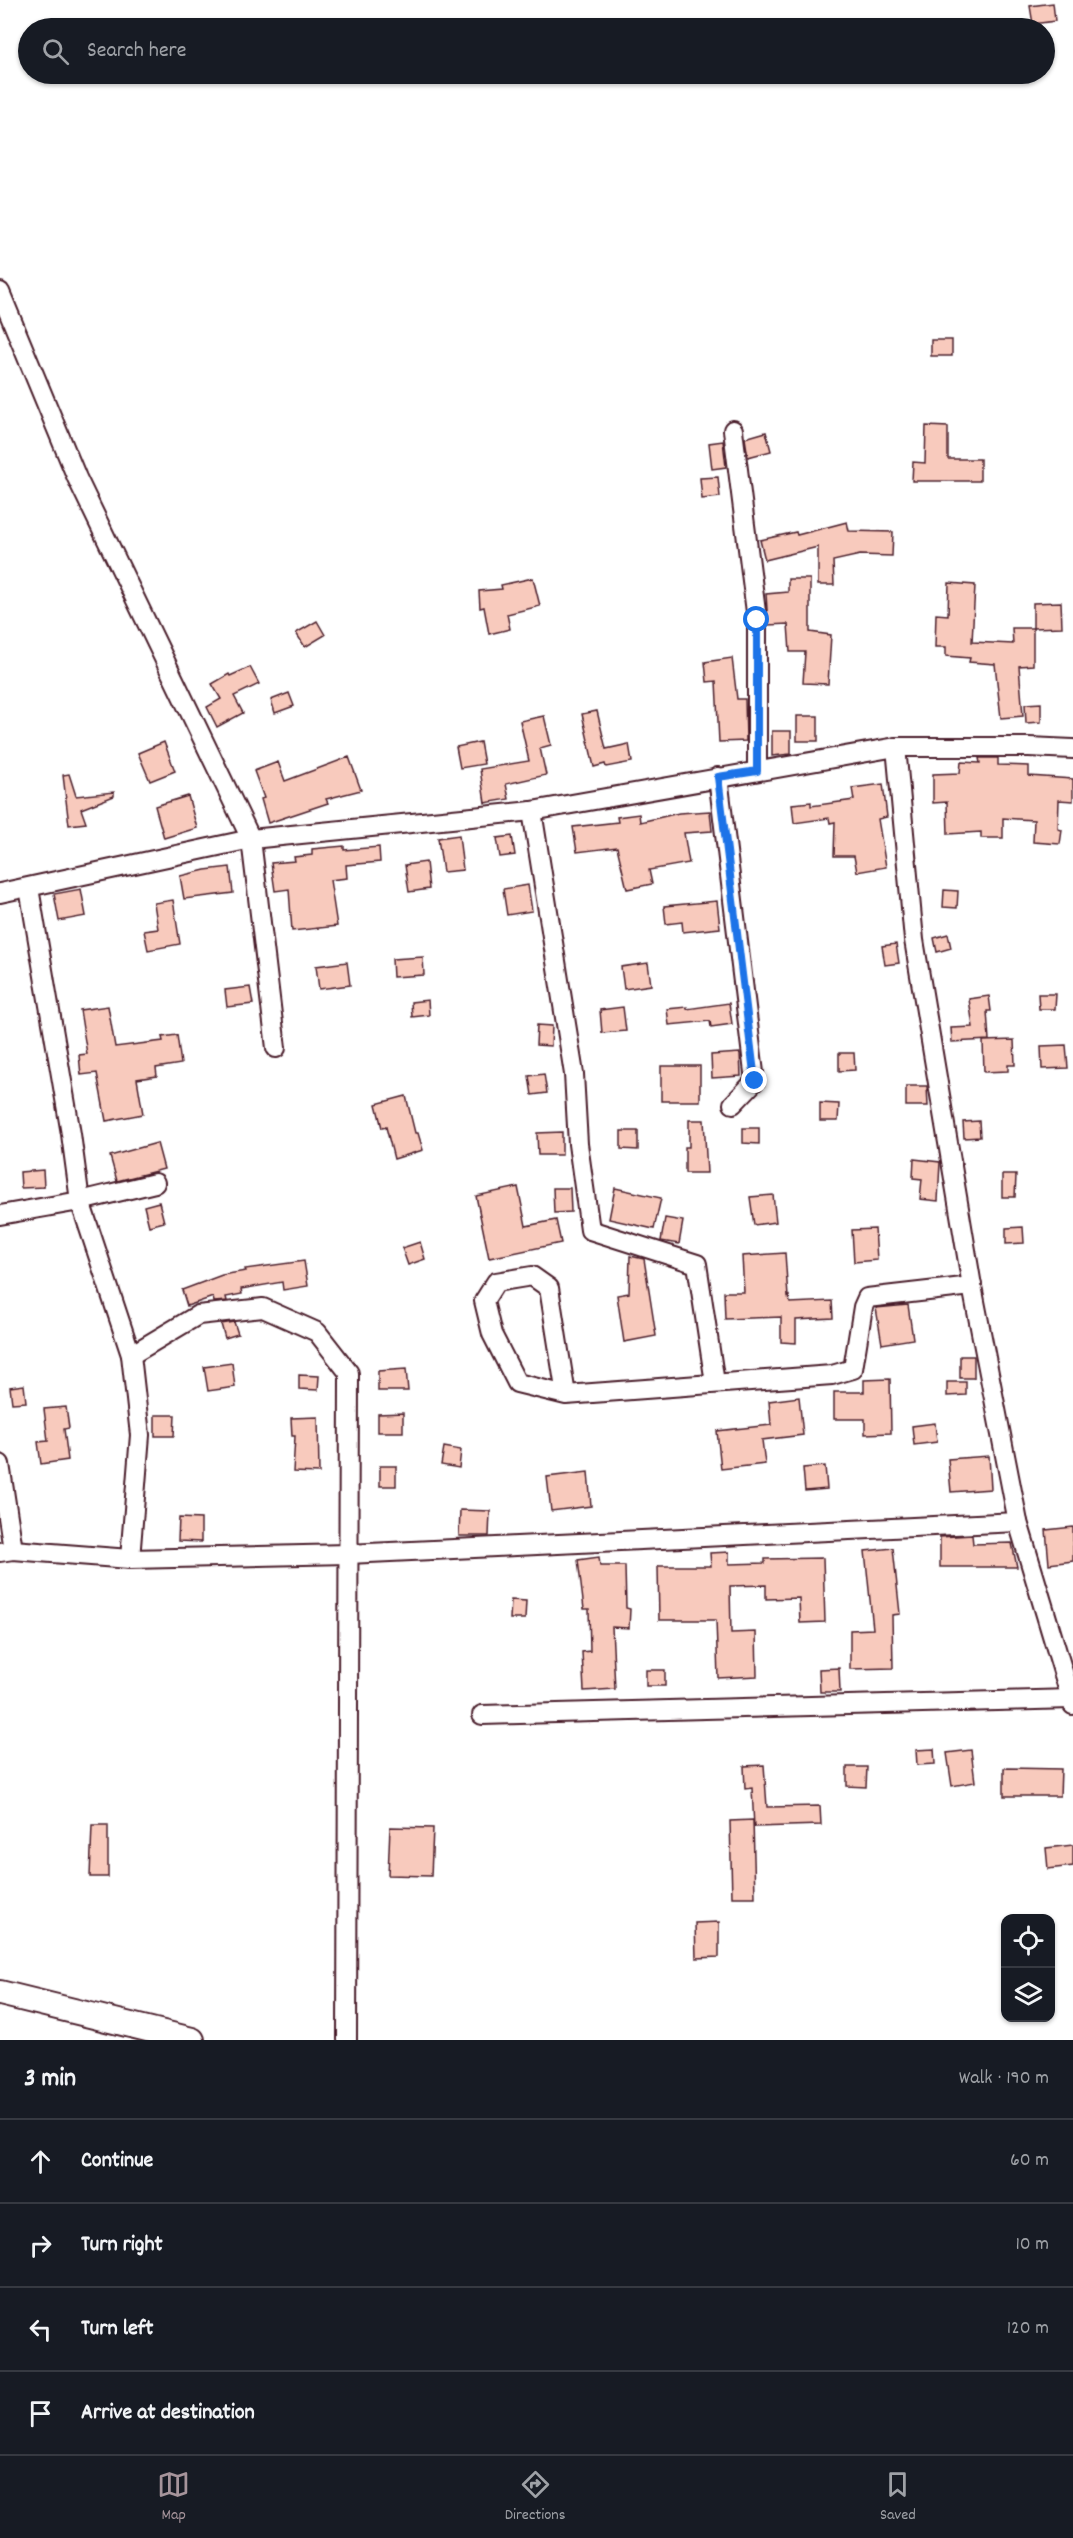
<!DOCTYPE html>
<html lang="en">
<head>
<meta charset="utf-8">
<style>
  body { margin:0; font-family:Dekko,sans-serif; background:#242831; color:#f1f3f6 }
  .controls { position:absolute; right:18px; bottom:18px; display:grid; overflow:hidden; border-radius:12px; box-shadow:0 2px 4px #0004 }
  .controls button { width:54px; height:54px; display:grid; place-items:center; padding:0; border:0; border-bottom:2px solid #363941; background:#171b24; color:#f1f3f6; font:30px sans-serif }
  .stop { position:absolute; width:18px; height:18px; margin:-14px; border:4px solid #1a73e8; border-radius:50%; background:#fff }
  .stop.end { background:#1a73e8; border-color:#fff; box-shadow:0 2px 6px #0008 }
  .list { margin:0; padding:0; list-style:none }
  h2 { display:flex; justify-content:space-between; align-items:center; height:78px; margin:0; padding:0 24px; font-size:26px }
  h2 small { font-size:20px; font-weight:400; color:#9ea1a6 }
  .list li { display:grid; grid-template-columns:39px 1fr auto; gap:18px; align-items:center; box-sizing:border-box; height:84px; padding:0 24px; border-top:2px solid #363941 }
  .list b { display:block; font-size:22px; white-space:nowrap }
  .list em { font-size:20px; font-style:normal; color:#9ea1a6 }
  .icon { flex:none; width:33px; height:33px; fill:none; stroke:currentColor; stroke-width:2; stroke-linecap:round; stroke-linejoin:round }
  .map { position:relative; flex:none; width:1073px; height:2040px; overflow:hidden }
  .search { position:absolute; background:#171b24; box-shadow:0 2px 4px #0004; left:18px; right:18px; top:18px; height:66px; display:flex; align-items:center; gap:15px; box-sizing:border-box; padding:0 21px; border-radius:33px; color:#9ea1a6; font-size:22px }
  .sheet { height:414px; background:#171b24 }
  nav { display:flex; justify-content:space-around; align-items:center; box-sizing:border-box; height:84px; border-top:2px solid #363941; background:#171b24; font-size:16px; color:#9ea1a6 }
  nav a { display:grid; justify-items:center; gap:3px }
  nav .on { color:#a6949b }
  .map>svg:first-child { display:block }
  .building { fill:#f8cabd; stroke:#4a1f2b; stroke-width:1.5 }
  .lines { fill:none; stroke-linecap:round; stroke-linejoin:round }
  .minor-casing { stroke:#4a1f2b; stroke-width:22 }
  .secondary-casing { stroke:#4a1f2b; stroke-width:28 }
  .minor { stroke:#fff; stroke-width:18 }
  .secondary { stroke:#fff; stroke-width:24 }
  .route { stroke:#1a73e8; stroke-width:8 }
</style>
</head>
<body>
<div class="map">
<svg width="1073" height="2040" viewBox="0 0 1073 2040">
  <rect width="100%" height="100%" fill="#fff"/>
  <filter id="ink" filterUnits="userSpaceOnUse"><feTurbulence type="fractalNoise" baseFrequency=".0167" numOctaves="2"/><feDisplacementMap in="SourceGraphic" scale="12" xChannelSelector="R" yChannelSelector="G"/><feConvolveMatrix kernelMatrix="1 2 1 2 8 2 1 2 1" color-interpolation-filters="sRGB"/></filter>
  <g filter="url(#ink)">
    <g class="building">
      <polygon points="1053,3 1055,21 1033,24 1030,6"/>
      <rect x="931" y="340" width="21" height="16"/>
      <polygon points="926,426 948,427 948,459 980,459 980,481 912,481 913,462 925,463"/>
      <polygon points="766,432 771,451 748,457 745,438"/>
      <polygon points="723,441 726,467 712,469 709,443"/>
      <polygon points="718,477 720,497 702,499 700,478"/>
      <polygon points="847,522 849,531 893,532 892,556 860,555 833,561 834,585 818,585 818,547 765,560 760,540 796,532 797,535"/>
      <polygon points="533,578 540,606 507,614 510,629 489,634 484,607 480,608 479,591 502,589 501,585"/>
      <polygon points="788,579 810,579 810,632 831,635 828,684 803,683 805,652 790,652 788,624 768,625 766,594 788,592"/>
      <polygon points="949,583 975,585 972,642 1013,644 1012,628 1033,628 1033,665 1019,666 1023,716 1001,718 995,664 969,662 970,658 946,656 946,647 935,647 936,614 948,615"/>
      <polygon points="1061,602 1062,627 1033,628 1033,603"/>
      <polygon points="317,621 325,635 305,647 296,633"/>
      <polygon points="732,658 737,699 745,699 746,741 719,742 716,681 707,682 705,662"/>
      <polygon points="250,667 259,684 234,696 243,713 217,727 207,707 221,699 212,684 229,674 230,676"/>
      <polygon points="289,693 294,706 275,713 271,700"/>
      <polygon points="1041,703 1041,722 1026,723 1025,704"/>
      <polygon points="597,711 606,749 629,744 632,762 606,767 605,764 594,767 582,714"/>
      <polygon points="544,716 551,745 540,748 546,775 506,784 509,799 485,803 480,769 529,761 520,721"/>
      <rect x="797" y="716" width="21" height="25"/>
      <polygon points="772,731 791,731 791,754 772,756"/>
      <polygon points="164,742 175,771 150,781 138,753"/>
      <polygon points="480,742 484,764 460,768 456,747"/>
      <polygon points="349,757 361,790 326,799 328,803 268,823 261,799 264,798 254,771 278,762 285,781"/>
      <polygon points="979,758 998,758 998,765 1029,766 1029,776 1073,779 1073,801 1059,800 1058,829 1062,830 1060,844 1033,842 1034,820 1003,818 1003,838 981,838 981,832 948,834 947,802 933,803 933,774 960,773 961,762 980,763"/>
      <polygon points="69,774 76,796 114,792 114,796 81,809 86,823 69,825 63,775"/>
      <polygon points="883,784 887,817 878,819 886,867 857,872 854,856 834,856 835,822 830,823 829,818 794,823 792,804 811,802 811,806 854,800 852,788"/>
      <polygon points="188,796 197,828 164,838 155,806"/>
      <polygon points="710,811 712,831 684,833 689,863 649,870 652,884 627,889 617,847 577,852 573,827 618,822 617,817 639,814 640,822 679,813"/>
      <polygon points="459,835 463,870 443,872 438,838"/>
      <polygon points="512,836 515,855 500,857 497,838"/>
      <polygon points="344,846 344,850 379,847 380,862 346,865 347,878 330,880 337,926 292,931 289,889 275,891 271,863 295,861 294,857 312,855 312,849"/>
      <polygon points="426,862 429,889 409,892 405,865"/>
      <polygon points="230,867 233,893 184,899 180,876 205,870"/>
      <polygon points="528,885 532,911 507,915 503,889"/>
      <polygon points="81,889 86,916 59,921 54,894"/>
      <polygon points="944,890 958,891 957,908 943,907"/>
      <polygon points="173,900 180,944 148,950 144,931 158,929 154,903"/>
      <polygon points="717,901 720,928 683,932 682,922 666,924 664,906"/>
      <polygon points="948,934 951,948 937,952 934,938"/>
      <polygon points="896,944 899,963 885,965 882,946"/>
      <polygon points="423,957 424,975 393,977 392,959"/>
      <polygon points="347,962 350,985 319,989 316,966"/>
      <polygon points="648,963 651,985 624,989 621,967"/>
      <polygon points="250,987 253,1004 227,1007 225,990"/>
      <polygon points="1038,994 1056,994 1055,1009 1039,1009"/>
      <polygon points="989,996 991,1011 987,1011 989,1040 952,1042 951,1028 973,1027 969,999"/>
      <polygon points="428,1000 429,1015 412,1017 411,1002"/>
      <polygon points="729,1003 732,1024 711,1027 710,1021 669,1025 667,1009 687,1007 687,1009"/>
      <polygon points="108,1006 115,1047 163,1041 162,1037 177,1035 181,1064 156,1068 157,1076 137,1079 143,1114 106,1121 97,1073 81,1075 79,1055 87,1054 80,1010"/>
      <polygon points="623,1007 626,1031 602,1033 600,1010"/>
      <polygon points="537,1025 552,1026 551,1046 536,1045"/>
      <polygon points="1014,1040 1015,1065 1008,1065 1008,1071 984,1072 983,1041"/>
      <polygon points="1066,1045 1068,1068 1042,1069 1041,1046"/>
      <polygon points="740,1053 741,1076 712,1078 711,1055"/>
      <polygon points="839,1053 854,1053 855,1070 839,1071"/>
      <rect x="661" y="1066" width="39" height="35"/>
      <polygon points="544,1074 547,1093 532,1095 529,1076"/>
      <polygon points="906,1086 927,1086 928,1106 906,1106"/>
      <polygon points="406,1096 415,1133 418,1133 423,1150 394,1159 386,1127 382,1128 376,1104"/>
      <polygon points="820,1103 839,1104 838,1121 820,1121"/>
      <polygon points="689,1120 704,1120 707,1173 685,1173 685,1147 689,1147"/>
      <polygon points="979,1121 980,1137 964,1138 963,1122"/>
      <polygon points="743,1128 759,1128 759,1144 743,1143"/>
      <polygon points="621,1131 638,1131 638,1150 621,1149"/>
      <polygon points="562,1132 562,1155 538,1155 537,1133"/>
      <polygon points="157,1143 164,1169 117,1181 110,1156"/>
      <polygon points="914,1159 940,1162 938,1201 920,1199 922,1179 913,1178"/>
      <polygon points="43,1170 44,1187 21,1188 20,1172"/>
      <polygon points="1002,1175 1016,1175 1015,1197 1002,1197"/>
      <polygon points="518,1187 526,1226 556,1220 561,1243 489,1258 476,1196"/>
      <polygon points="553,1188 570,1188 571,1212 554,1213"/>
      <polygon points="615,1188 661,1198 654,1229 609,1219"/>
      <polygon points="773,1195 776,1222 754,1225 750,1197"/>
      <polygon points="159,1202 164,1222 149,1226 144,1206"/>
      <polygon points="665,1218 683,1221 679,1244 661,1241"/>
      <polygon points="1023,1227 1024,1243 1006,1244 1006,1228"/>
      <polygon points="875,1229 877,1260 854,1262 852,1230"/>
      <polygon points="420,1242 425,1259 408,1265 402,1248"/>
      <polygon points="785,1253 788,1297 789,1296 790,1303 832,1301 833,1318 796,1320 796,1343 781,1342 781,1317 725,1319 724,1292 744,1292 742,1256"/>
      <polygon points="630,1256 644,1259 656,1336 624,1342 617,1295 629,1293"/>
      <polygon points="304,1261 308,1286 283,1290 282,1282 241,1289 242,1294 226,1297 227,1301 214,1302 213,1297 187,1306 182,1290 222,1275 246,1271 245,1269"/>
      <polygon points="908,1305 913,1339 882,1344 876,1308"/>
      <polygon points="234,1322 238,1334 225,1338 221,1324"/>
      <rect x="960" y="1356" width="14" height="22"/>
      <polygon points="232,1363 235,1387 208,1391 204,1367"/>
      <polygon points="406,1369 408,1391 378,1391 378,1371"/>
      <polygon points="299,1375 319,1376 318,1390 299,1389"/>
      <polygon points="890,1379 891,1433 865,1434 865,1419 834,1419 834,1392 864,1392 864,1380"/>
      <polygon points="947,1382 966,1382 966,1395 947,1396"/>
      <polygon points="24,1385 26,1402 12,1403 10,1387"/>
      <polygon points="799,1397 803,1435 762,1440 765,1464 721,1469 717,1431 771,1425 769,1401"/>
      <polygon points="66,1407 69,1428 64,1429 68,1460 41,1464 38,1442 48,1441 44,1409"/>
      <polygon points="403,1413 403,1432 378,1432 378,1414"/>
      <polygon points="155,1415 175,1415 174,1436 155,1436"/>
      <polygon points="318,1417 319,1473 293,1472 295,1436 292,1436 291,1418"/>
      <polygon points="935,1423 937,1442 914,1445 912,1426"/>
      <polygon points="444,1447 461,1450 459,1468 441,1465"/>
      <polygon points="989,1456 991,1489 951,1492 948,1459"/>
      <rect x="380" y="1466" width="16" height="20"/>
      <polygon points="825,1466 827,1489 805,1491 803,1468"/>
      <polygon points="588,1472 591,1506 551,1511 547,1477"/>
      <polygon points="460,1510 490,1511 489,1536 459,1536"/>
      <polygon points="179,1518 201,1519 201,1542 178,1541"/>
      <polygon points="1073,1527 1073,1561 1049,1564 1046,1530"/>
      <polygon points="972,1535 973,1544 1012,1543 1017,1567 940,1567 940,1537"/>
      <polygon points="893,1548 900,1614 892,1615 893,1668 850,1669 850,1630 873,1629 865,1551"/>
      <polygon points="729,1552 729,1564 765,1563 765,1559 823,1558 825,1622 800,1623 799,1598 766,1599 766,1585 730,1586 731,1633 756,1632 757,1676 718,1678 716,1620 659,1620 658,1566 711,1566 710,1553"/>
      <polygon points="599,1557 600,1566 625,1566 626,1608 630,1609 629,1628 612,1627 615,1689 584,1691 582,1652 590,1651 589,1609 584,1609 578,1560"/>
      <polygon points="511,1600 526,1601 525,1619 510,1619"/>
      <polygon points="839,1668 840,1692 820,1692 819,1669"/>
      <rect x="646" y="1670" width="19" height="16"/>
      <polygon points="934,1749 935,1764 917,1765 916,1750"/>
      <polygon points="971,1750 975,1782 952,1786 947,1753"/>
      <polygon points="764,1765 767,1807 820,1806 821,1825 754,1827 752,1788 745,1789 744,1766"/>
      <polygon points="847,1767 867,1767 866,1787 847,1786"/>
      <polygon points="1004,1768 1061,1769 1060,1796 1004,1796"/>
      <polygon points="753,1820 755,1897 732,1897 730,1821"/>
      <polygon points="92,1825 108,1825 108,1877 90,1877"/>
      <polygon points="390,1827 433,1828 431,1876 388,1875"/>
      <polygon points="1073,1845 1073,1866 1048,1869 1046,1848"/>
      <polygon points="719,1922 719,1957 696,1958 695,1923"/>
    </g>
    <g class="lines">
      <g class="minor-casing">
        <g id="minor">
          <polyline points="0,292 77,478 251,839 276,1048"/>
          <polyline points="733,430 757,620 757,771"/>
          <polyline points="896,747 914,940 972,1286 1018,1522 1073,1705"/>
          <polyline points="718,777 755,1081 733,1104"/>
          <polyline points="532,811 574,1074 578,1144 590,1230 697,1264 715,1383"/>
          <polyline points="29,888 71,1134 80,1201 131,1355 140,1435 130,1559"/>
          <polyline points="0,893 251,839 532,811 896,747 1029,747 1073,749"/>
          <polyline points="0,1215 80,1201 155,1183"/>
          <polyline points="131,1355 198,1315 263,1308 317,1332 349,1373 347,2040"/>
          <polyline points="566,1395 549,1288 532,1276 496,1282 484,1301 492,1334 517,1383 566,1395 832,1375 853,1369 863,1307 867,1298 972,1286"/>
          <polyline points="0,1464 13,1550"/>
          <polyline points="0,1552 13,1550 130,1559 348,1554 1018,1522"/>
          <polyline points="482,1715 1071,1699"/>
        </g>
      </g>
      <g class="secondary-casing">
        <polyline id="secondary" points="0,1993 192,2040"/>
      </g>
      <use href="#minor" class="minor"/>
      <use href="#secondary" class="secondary"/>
    </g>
  </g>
  <g class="lines" filter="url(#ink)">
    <polyline class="route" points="755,1081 718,777 757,771 757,620"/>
  </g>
</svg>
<div class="controls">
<button><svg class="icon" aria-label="locate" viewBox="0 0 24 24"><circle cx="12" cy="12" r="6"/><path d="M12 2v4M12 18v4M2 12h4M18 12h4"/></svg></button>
<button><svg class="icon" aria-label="layers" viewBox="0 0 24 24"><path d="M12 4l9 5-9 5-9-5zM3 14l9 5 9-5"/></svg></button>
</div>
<div class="stop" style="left:757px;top:620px"></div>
<div class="stop end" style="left:755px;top:1081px"></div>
<div class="search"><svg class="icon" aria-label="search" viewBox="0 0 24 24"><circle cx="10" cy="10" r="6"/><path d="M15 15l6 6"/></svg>Search here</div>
</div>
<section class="sheet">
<h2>3 min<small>Walk · 190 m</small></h2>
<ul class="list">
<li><svg class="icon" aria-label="ahead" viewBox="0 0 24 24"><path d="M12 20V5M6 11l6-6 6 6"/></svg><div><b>Continue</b></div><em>60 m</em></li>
<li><svg class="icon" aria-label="right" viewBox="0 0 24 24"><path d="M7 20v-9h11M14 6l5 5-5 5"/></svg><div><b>Turn right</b></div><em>10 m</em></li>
<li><svg class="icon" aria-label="left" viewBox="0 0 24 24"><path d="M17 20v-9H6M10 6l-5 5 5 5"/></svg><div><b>Turn left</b></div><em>120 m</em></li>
<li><svg class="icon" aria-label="arrive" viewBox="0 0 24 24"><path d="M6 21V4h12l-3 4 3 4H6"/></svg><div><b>Arrive at destination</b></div></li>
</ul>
</section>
<nav>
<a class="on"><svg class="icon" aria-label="map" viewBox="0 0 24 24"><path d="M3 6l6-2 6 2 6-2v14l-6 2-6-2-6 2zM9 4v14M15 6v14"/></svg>Map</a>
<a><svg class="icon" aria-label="directions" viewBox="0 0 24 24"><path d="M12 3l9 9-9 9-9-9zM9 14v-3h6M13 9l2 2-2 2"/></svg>Directions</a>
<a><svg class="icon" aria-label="saved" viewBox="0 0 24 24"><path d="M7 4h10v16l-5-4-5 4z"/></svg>Saved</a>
</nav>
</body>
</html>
